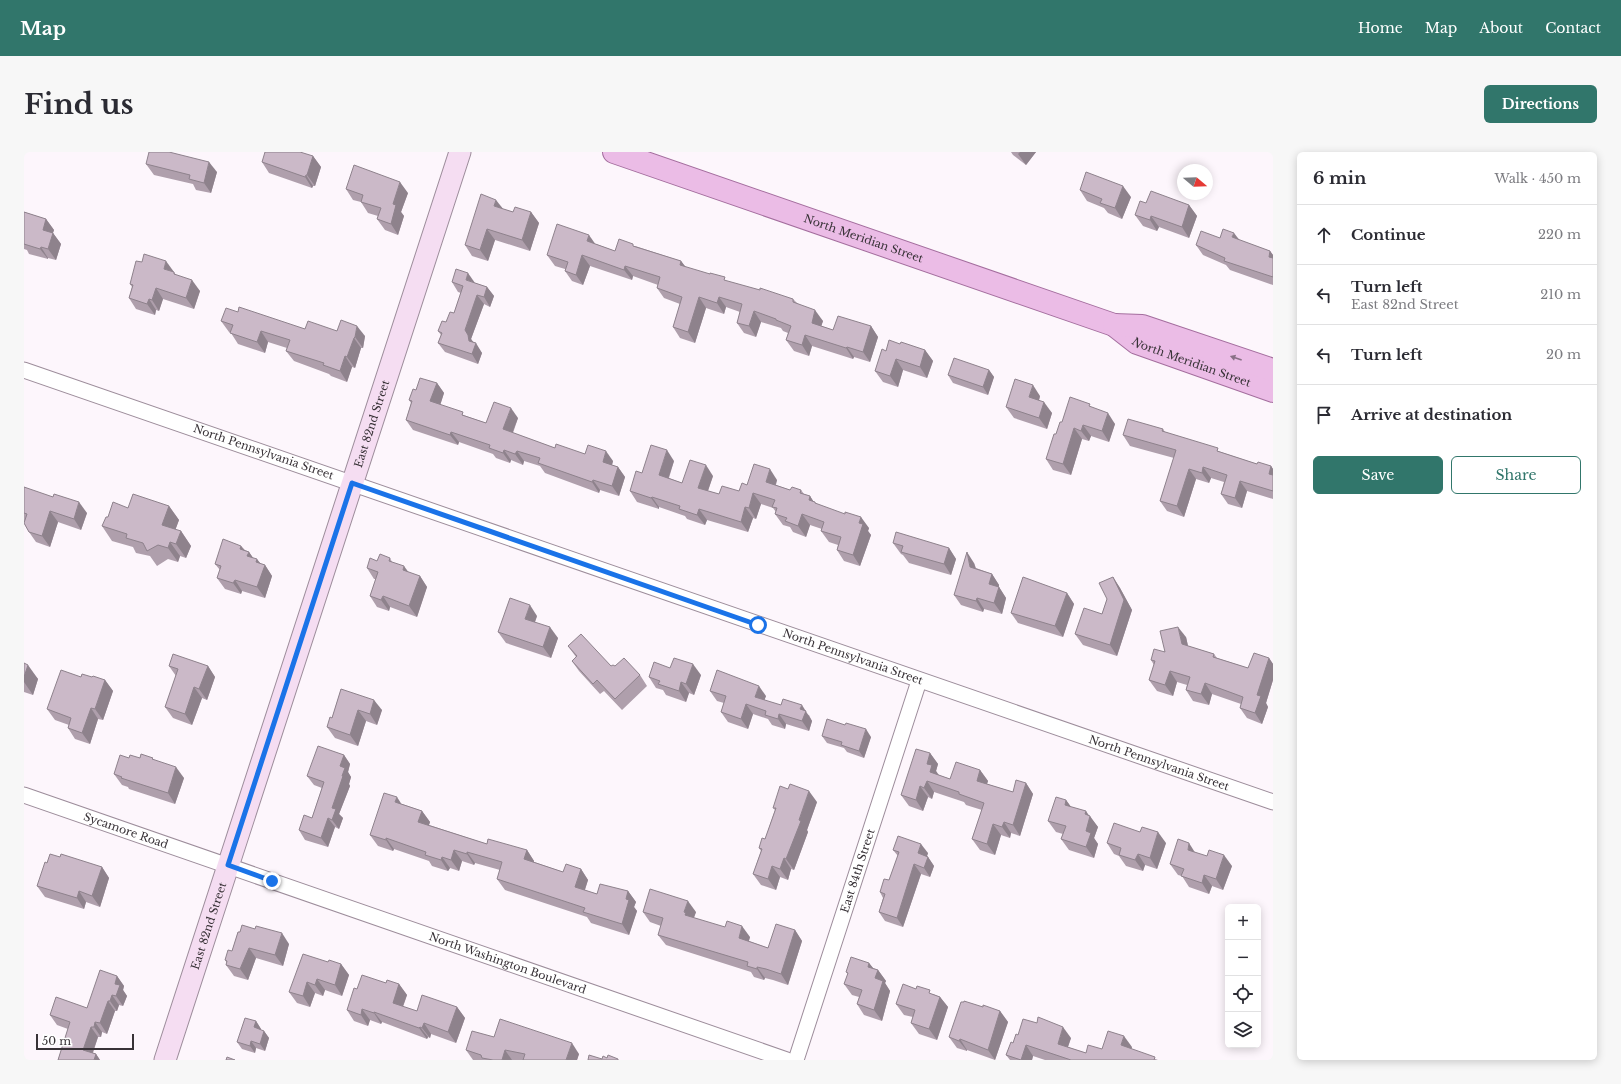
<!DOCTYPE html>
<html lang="en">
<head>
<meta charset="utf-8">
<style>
  body { margin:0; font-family:"Libre Baskerville",serif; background:#f7f7f7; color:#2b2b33 }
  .controls { position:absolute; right:12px; bottom:12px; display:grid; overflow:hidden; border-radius:6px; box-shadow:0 2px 10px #0003 }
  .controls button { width:36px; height:36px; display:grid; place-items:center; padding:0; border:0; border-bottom:1px solid #e1e1e2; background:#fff; color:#2b2b33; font:20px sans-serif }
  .compass { position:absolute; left:1153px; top:12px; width:36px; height:36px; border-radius:50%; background:#fff; box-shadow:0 2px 10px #0003; rotate:109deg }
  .scale { position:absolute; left:12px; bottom:10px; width:98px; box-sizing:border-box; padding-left:4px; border:2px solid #383237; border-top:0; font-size:11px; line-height:14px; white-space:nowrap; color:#383237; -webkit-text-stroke:3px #fff; paint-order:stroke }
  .stop { position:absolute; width:12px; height:12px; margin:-9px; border:3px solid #1a73e8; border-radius:50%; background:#fff }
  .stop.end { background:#1a73e8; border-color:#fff; box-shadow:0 1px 4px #0008 }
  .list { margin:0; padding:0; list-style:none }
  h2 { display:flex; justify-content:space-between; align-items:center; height:52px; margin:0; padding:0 16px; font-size:17px }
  h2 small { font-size:13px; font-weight:400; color:#7c7c81 }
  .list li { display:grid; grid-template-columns:26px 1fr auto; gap:12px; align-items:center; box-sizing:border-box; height:60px; padding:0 16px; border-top:1px solid #e1e1e2 }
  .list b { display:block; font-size:15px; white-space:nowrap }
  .list p { margin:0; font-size:13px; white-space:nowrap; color:#7c7c81 }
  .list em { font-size:13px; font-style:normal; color:#7c7c81 }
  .actions { display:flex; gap:8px; padding:12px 16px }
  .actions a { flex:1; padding:9px 0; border:1px solid #31766b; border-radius:6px; text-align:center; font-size:14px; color:#31766b }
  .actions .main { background:#31766b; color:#fff }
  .icon { flex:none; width:22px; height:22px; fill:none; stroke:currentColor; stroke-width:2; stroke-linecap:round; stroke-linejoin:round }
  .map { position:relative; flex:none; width:1249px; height:908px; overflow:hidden; border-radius:6px }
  header { display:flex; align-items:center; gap:24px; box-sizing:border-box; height:56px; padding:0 20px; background:#31766b; color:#fff }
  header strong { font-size:19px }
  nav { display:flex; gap:22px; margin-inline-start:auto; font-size:14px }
  .intro { display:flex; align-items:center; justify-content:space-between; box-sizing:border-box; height:96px; padding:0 24px }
  h1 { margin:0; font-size:28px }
  .button { padding:10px 18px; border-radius:6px; background:#31766b; color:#fff; font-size:14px; font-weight:700 }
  main { display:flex; gap:24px; padding:0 24px }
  aside { flex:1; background:#fff; border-radius:6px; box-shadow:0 2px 10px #0003 }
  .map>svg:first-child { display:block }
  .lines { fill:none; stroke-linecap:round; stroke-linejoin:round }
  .street-casing { stroke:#9d8d9b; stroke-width:17 }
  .secondary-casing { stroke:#9d8d9b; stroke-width:23 }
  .primary-casing { stroke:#a46e9e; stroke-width:24 }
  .street { stroke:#fff; stroke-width:15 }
  .secondary { stroke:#f5ddf2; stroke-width:21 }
  .primary { stroke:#ebbce6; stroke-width:22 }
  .wall { fill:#af9fac }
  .shaded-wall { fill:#8e828c }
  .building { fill:#cbb9c8; stroke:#8e828c }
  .oneway { fill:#897086 }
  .route { stroke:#1a73e8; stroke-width:5 }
  .labels { text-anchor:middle; stroke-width:3.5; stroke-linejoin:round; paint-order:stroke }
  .street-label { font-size:11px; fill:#383237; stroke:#fff }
</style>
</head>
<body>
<header>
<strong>Map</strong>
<nav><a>Home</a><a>Map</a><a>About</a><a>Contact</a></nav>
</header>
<div class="intro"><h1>Find us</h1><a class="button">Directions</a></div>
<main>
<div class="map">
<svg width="1249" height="908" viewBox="0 0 1249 908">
  <rect width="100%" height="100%" fill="#fdf6fc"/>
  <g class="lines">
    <g class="street-casing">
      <g id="street">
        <path id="s1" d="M 0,218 C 417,359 832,507 1249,650"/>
        <path id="s2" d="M 0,643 L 763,908"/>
        <path id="s3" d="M 772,908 L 895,529"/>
      </g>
    </g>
    <g class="secondary-casing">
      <g id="secondary">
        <path id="s4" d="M 141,908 L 436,0"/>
      </g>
    </g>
    <g class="primary-casing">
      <g id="primary">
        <path id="s5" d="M 590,0 L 1090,173 L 1113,191 L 1249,239"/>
        <polyline points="1090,173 1118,174 1249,218"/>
      </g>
    </g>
    <use href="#street" class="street"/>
    <use href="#secondary" class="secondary"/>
    <use href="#primary" class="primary"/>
  </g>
  <g class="wall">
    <polygon points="987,0 1012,0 1002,13 989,3"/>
    <polygon points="289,4 297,15 291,34 289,34 288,36 245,21 238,10"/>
    <polygon points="122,12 193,20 187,41 172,38 169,32 130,23"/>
    <polygon points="322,37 384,41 377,60 380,64 374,83 361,78 353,67 354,64 344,61 337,50 329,48"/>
    <polygon points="1056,38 1107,45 1098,67 1084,61 1080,56 1063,49"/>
    <polygon points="1122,51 1165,53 1173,64 1165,86 1135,75 1133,79 1119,74 1111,63"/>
    <polygon points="479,57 489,60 507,60 515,71 506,99 471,88 464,109 448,104 441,93"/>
    <polygon points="0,60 22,67 30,78 29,81 37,92 32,108 24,106 24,107 5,102 3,98 0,97"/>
    <polygon points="1196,86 1215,88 1246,99 1249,103 1249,133 1206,118 1202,113 1179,103 1172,93"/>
    <polygon points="572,92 591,99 611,94 657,109 661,115 704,130 769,147 773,151 799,169 797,174 809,178 847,174 854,185 846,210 830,205 829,207 788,194 785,204 770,199 762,188 764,181 759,179 757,176 737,170 732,185 720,181 713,171 716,160 702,155 700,162 682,156 671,191 656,186 649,175 656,152 640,146 633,136 634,133 609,124 608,128 566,114 559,133 548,129 541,119 541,117 531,114 523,103"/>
    <polygon points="118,110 150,120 152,123 176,139 170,157 139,147 135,159 132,158 131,163 112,157 105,146 108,135 106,132"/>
    <polygon points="428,130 451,131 463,135 470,144 466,155 460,152 447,187 458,201 454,212 421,200 414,191 417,183 414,179 430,161 437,141 434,140"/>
    <polygon points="214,160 281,177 313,179 341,184 339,196 337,196 331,216 328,215 323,230 307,224 305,222 270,209 262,199 263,196 244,190 241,201 214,192 207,181 205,180 197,169"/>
    <polygon points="876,192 901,198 909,209 903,226 879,218 874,235 859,230 851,219 862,199"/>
    <polygon points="965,218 970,225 964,243 929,231 924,223"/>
    <polygon points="413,231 420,241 416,253 442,264 462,271 494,266 489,281 531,296 561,302 589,309 588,313 594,315 601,325 595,344 576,338 575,341 521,321 516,314 500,309 499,313 487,308 486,311 472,306 469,302 435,290 434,293 389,278 382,268 387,251 385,248 392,238"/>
    <polygon points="1016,244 1015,248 1028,261 1023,277 990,266 982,255"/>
    <polygon points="1069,256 1091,272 1085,290 1067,284 1065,289 1058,287 1047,323 1029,318 1022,307 1038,270"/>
    <polygon points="1139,277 1141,280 1197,300 1233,312 1247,314 1249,317 1249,347 1223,339 1218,356 1204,352 1197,342 1200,330 1187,326 1185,331 1172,327 1160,365 1143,359 1136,349 1150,306 1106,294 1099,283"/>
    <polygon points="650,309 645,326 658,331 689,324 684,339 695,342 715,339 723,333 753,328 752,333 766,338 777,338 780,342 786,344 789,349 793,352 845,376 844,379 847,383 836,414 820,409 813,398 814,393 805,390 797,379 798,377 786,373 782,385 769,380 766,375 759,373 751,362 752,360 749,356 737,352 732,367 729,366 724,380 683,368 681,373 663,367 661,364 635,355 635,357 613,350 606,339 618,321"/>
    <polygon points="0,335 63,361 57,378 34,370 26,395 12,390 5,380 0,371"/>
    <polygon points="145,354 155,368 151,378 157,379 167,394 162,406 156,404 154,410 144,407 133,414 126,404 112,401 109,395 88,389 78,374 84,365 104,356"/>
    <polygon points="869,391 925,396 932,407 927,423 885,411 879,403 877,402"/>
    <polygon points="217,394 221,398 225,400 229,406 237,412 241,413 248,424 241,446 218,439 217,442 201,437 193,426 196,418 191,412"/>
    <polygon points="366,406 368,410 385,421 396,424 403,435 393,465 366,455 365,459 353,455 346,444 352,427 350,427 343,416 353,409"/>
    <polygon points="950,411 952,416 968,422 975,433 975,435 982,446 978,462 960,457 959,460 937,453 930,443"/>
    <polygon points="1089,425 1096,436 1108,458 1093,504 1059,493 1051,482 1078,462 1083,447"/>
    <polygon points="1043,441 1050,452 1039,485 994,471 987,461"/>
    <polygon points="513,464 511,470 534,486 527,506 482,491 474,480"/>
    <polygon points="1162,485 1164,494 1190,502 1193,506 1224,516 1245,506 1249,512 1249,528 1242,551 1244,555 1238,572 1223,566 1216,556 1217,552 1188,542 1185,553 1169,549 1162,538 1163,533 1153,530 1149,544 1133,539 1125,528 1130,513 1127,508 1141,500"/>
    <polygon points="544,494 587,514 591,514 616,523 623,534 598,558 580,539 576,542 555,519 548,509 552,505"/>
    <polygon points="0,511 14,527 9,543 0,540"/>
    <polygon points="145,514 184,514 191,525 183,548 178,546 168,573 149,566 141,555 152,524"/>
    <polygon points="646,516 677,523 670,543 665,541 662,550 642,543 639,538 632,536 625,525"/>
    <polygon points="57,525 68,525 81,528 89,539 79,568 74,567 66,592 51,587 44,576 45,573 31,568 23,557"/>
    <polygon points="317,537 358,558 353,573 342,569 334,594 311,586 303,575 308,566"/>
    <polygon points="686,539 742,544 740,548 785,563 788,569 785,579 762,572 761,577 748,573 744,567 729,562 724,577 704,570 697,560 700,551 693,549"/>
    <polygon points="798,584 847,585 840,606 823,600 820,596 803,591"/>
    <polygon points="906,601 914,612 912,619 915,623 926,627 956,618 964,629 963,632 989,640 1002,631 1009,642 996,684 987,681 986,686 977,683 971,703 956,698 948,687 958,658 942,653 940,650 910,640 908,647 904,645 899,659 885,654 877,643"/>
    <polygon points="320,603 326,612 324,620 327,625 325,632 326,634 315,662 319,666 315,677 311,675 304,695 281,688 275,678 288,666 298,636 290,633 283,624"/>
    <polygon points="105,606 116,606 130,608 160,626 151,652 105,637 104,635 98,633 90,622"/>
    <polygon points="1042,648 1047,655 1064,663 1074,675 1070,686 1074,692 1070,706 1045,698 1037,687 1039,682 1032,680 1024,669"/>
    <polygon points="793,650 783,678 784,680 770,718 767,717 764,728 756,725 752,738 737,733 729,722 737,699 735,696 741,687 751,658 749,656"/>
    <polygon points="378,652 398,659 406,670 405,673 463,692 503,698 510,709 510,710 539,720 557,717 564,728 561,738 573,742 604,739 612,750 610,755 613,759 605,783 567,771 563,765 481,738 473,727 476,718 451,711 450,713 438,709 435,719 426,716 424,719 408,714 405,709 370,697 369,699 354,694 346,683"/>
    <polygon points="1083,691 1142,691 1133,717 1121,713 1119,719 1102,714 1095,704 1090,702"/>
    <polygon points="869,698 904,701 903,704 904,705 910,714 906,725 897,722 879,775 861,769 855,760 859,746 856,740 865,728 874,704"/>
    <polygon points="1172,701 1208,714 1199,738 1188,734 1185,742 1165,735 1158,724 1154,723 1146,712"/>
    <polygon points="36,705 78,715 85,726 76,755 62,750 60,757 21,745 13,734 23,711"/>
    <polygon points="619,760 672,760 670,766 726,785 725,789 744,796 771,778 778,789 764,833 749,828 741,826 740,828 730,825 727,820 642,793 634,783 637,774 626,770"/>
    <polygon points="214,780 265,792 259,814 232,806 224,828 210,824 202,813 203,811 201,808 208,799"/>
    <polygon points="304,810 317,812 325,823 318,844 301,838 299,844 291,841 286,855 273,851 265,840"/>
    <polygon points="845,811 849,816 854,818 862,829 861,831 866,839 858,869 840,863 833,852 835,845 828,843 820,832 824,822 822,820"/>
    <polygon points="93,824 100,834 99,838 103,844 99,854 95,853 93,859 91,859 83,882 78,880 77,885 74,885 69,901 72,902 76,908 34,908 44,877 33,873 26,863 63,856"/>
    <polygon points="362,831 375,832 383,843 379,855 393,859 433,855 441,866 432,891 407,882 406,886 404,885 403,887 358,870 357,872 346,868 344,874 330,869 323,858 333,837"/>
    <polygon points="909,842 916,845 924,855 913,888 895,882 887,871 889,865 880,863 872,852"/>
    <polygon points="959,855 976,859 984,870 971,908 943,898 943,899 933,896 925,885"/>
    <polygon points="232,869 237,877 237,878 240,879 245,886 241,899 232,896 231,901 218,897 213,890"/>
    <polygon points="994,883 1047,886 1044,895 1062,901 1078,897 1108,895 1107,897 1134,908 1021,908 1009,904 1008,908 986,908 982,903"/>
    <polygon points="470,885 555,902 553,908 449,908 442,898"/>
  </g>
  <g class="shaded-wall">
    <polygon points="996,0 1012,0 1002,13 994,2"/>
    <polygon points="289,4 297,15 291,34 283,23"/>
    <polygon points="185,10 193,20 187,41 180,31"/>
    <polygon points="282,23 289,34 288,36 281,25"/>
    <polygon points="376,30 384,41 377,60 380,64 374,83 367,72 369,52"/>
    <polygon points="1099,34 1107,45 1098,67 1091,56"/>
    <polygon points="472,48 480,58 470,54"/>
    <polygon points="1165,53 1173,64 1165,86 1158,75"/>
    <polygon points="507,60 515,71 506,99 498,88"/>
    <polygon points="1127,64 1135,75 1133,79 1126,68"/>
    <polygon points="22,67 30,78 26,89 19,78"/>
    <polygon points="463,77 471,88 464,109 456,98"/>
    <polygon points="29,81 37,92 32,108 24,97"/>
    <polygon points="1210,81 1217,90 1208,85"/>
    <polygon points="565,83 572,93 563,89"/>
    <polygon points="17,95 24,106 24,107 16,97"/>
    <polygon points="1246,99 1249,103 1249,111 1245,105"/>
    <polygon points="558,103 566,114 559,133 552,123"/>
    <polygon points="142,109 150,120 140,117"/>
    <polygon points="657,109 665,119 656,113"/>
    <polygon points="601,114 609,124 608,128 600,118"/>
    <polygon points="444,121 451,131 442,128"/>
    <polygon points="168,128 176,139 170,157 162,146"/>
    <polygon points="463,135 470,144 466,155 460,145"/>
    <polygon points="132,136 139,147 135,159 128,148"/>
    <polygon points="453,143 460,152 447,187 451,193 452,191 458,201 454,212 448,202 445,189 441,178"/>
    <polygon points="675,145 682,156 671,191 664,180"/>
    <polygon points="695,145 702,155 700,162 693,151"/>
    <polygon points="125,147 132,158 131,163 123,152"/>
    <polygon points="791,158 799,169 795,181 788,171"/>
    <polygon points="730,159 737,170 732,185 725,174"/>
    <polygon points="333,174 341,184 339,196 331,185"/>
    <polygon points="847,174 854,185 846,210 839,200"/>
    <polygon points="237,179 244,190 241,201 233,190"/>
    <polygon points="781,183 788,194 785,204 778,193"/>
    <polygon points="330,186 337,196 331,216 323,205"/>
    <polygon points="823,195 830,205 829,207 822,196"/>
    <polygon points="901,198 909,209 903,226 896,215"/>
    <polygon points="321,204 328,215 323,230 316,219"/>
    <polygon points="872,207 879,218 874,235 866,224"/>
    <polygon points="965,218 970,225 964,243 959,235"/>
    <polygon points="413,231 420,241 414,260 406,249"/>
    <polygon points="1009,233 1016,244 1013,256 1005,245"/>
    <polygon points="1020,250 1028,261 1023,277 1015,266"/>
    <polygon points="487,256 494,266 486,287 479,277"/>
    <polygon points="1084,261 1091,272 1085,290 1078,279"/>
    <polygon points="1059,273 1067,284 1065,289 1057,279"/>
    <polygon points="1050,276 1058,287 1047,323 1039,312"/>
    <polygon points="427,280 435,290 434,293 426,283"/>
    <polygon points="480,298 487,308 486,311 479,301"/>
    <polygon points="643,298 650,309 642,333 635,323"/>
    <polygon points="493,299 500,309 499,313 491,302"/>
    <polygon points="582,299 589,309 586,320 579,310"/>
    <polygon points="682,313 689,324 681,347 674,336"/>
    <polygon points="1247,314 1249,317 1249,328 1245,322"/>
    <polygon points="594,315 601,325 595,344 588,334"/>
    <polygon points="1179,315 1187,326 1185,331 1178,321"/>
    <polygon points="746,317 753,328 749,340 742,330"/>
    <polygon points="1165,317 1172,327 1160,365 1153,354"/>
    <polygon points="569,328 576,338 575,341 568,330"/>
    <polygon points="1216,329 1223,339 1218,356 1211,346"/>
    <polygon points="729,341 737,352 732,367 725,356"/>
    <polygon points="786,344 793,355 785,348"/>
    <polygon points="628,345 635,355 635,357 627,346"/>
    <polygon points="55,350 63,361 57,378 50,367"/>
    <polygon points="145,354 155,368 148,387 138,373"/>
    <polygon points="721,355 729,366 724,380 717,370"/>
    <polygon points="675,357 683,368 681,373 673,363"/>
    <polygon points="26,359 34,370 26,395 18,384"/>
    <polygon points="778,362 786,373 782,385 774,374"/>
    <polygon points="837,365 845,376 844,379 847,383 836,414 829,403 835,371"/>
    <polygon points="157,379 167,394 162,406 152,392"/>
    <polygon points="146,390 156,404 154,410 144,396"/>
    <polygon points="217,394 224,403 225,400 232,410 233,407 240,416 241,413 248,424 241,446 233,435 231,415 216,397"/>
    <polygon points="925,396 932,407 927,423 920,412"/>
    <polygon points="943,400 950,411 954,425 946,415"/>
    <polygon points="380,414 388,425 379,418"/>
    <polygon points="968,422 975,433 972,443 965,432"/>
    <polygon points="396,424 403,435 393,465 385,454"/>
    <polygon points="1089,425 1096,436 1108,458 1093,504 1086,493"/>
    <polygon points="211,428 218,439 217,442 209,431"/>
    <polygon points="975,435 982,446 978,462 970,451"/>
    <polygon points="1043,441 1050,452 1039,485 1031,474"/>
    <polygon points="359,444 366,455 365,459 357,448"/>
    <polygon points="953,446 960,457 959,460 952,449"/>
    <polygon points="506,453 513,464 508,478 501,467"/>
    <polygon points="526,475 534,486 527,506 519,495"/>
    <polygon points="1154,475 1162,485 1166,503 1158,492"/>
    <polygon points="1245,506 1249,512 1249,528 1242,551 1244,555 1238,572 1231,561 1233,543"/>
    <polygon points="669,512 677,523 670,543 662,532"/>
    <polygon points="4,513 14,527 9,543 0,530 0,525"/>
    <polygon points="184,514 191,525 183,548 175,537"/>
    <polygon points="1146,519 1153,530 1149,544 1141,533"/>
    <polygon points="81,528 89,539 79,568 71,557"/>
    <polygon points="657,530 665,541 662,550 655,539"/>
    <polygon points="1181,531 1188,542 1185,553 1177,542"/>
    <polygon points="735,534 742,544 738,555 731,545"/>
    <polygon points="170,535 178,546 168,573 161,562"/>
    <polygon points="350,548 358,558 353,573 346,562"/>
    <polygon points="722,552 729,562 724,577 717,567"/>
    <polygon points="778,553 788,569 785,579 778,569 776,557"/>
    <polygon points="67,556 74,567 66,592 58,581"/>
    <polygon points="334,558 342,569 334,594 326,583"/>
    <polygon points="755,562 762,572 761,577 754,567"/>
    <polygon points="842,577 847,585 840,606 835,599"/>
    <polygon points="906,601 914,612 912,619 915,624 906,620 903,612"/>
    <polygon points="320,603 326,612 324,620 327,625 325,632 326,634 315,662 319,666 315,677 308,668 308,656 318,624 316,614"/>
    <polygon points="152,615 160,626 151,652 144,641"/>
    <polygon points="956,618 964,629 960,640 953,629"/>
    <polygon points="903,629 910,640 908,647 900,636"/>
    <polygon points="1002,631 1009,642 996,684 989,673"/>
    <polygon points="896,634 904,645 899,659 892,648"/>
    <polygon points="785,639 793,650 783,678 784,680 770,718 762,707"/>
    <polygon points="373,645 380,656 371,650"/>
    <polygon points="1042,648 1050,659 1041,653"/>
    <polygon points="398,659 406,670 402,681 394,670"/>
    <polygon points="1062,659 1066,665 1066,664 1074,675 1070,686 1074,692 1070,706 1062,695 1061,662"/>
    <polygon points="304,666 311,675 304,695 297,686"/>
    <polygon points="980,670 987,681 986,686 978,675"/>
    <polygon points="969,672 977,683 971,703 963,692"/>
    <polygon points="1134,680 1142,691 1133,717 1126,706"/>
    <polygon points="362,686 370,697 369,699 362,688"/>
    <polygon points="1165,691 1172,702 1164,698"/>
    <polygon points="897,692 904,701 901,710 894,701"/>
    <polygon points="430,698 438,709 435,719 427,708"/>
    <polygon points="503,698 510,709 508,718 500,707"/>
    <polygon points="443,700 451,711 450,713 443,702"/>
    <polygon points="1114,702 1121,713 1119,719 1111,708"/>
    <polygon points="1200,703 1208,714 1199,738 1192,727"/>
    <polygon points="418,705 426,716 424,719 417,708"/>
    <polygon points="904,705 910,714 906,725 900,716"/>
    <polygon points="760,706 767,717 764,728 756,717"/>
    <polygon points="890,712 897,722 879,775 873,766"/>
    <polygon points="748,714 756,725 752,738 744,727"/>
    <polygon points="78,715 85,726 76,755 68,744"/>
    <polygon points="557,717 564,728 558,746 551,735"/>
    <polygon points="1180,723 1188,734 1185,742 1178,731"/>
    <polygon points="55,739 62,750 60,757 53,746"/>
    <polygon points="604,739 612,750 610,755 613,759 605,783 598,772 602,747"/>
    <polygon points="664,749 672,760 668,770 661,763 660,760"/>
    <polygon points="718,774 726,785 722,797 715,786"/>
    <polygon points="771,778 778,789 764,833 757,822"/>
    <polygon points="258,781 265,792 259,814 251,803"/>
    <polygon points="225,796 232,806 224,828 216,817"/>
    <polygon points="845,811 853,821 854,818 862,829 861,831 866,839 858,869 850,858 844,815"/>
    <polygon points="317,812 325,823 318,844 311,833"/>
    <polygon points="733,815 741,826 740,828 733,817"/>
    <polygon points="93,824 100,834 99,838 103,844 99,854 92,844 91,832"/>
    <polygon points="293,827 301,838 299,844 291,833"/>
    <polygon points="283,830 291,841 286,855 279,844"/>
    <polygon points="375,832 383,843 376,862 369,851"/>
    <polygon points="88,843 95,853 93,859 86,849"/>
    <polygon points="916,845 924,855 913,888 905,877"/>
    <polygon points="84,849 91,859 83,882 76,871"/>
    <polygon points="433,855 441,866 432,891 424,880"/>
    <polygon points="338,857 346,868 344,874 337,863"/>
    <polygon points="976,859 984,870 971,908 964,898"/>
    <polygon points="350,860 358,870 357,872 350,861"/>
    <polygon points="232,869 237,877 235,883 230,875"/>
    <polygon points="71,870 78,880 77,885 70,875"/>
    <polygon points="400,871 407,882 406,886 398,876"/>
    <polygon points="67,875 74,885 66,908 59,898"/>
    <polygon points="396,875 404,885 403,887 395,876"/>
    <polygon points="1039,875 1047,886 1041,903 1034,892"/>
    <polygon points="240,879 245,886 241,899 236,892"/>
    <polygon points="1100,884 1108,895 1105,904 1097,893"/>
    <polygon points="936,887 943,898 943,899 935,889"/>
    <polygon points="227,889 232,896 231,901 226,894"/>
    <polygon points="548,891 555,902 553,908 542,908"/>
    <polygon points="1002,893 1009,904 1008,908 997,908"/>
    <polygon points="481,898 488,908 478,908"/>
    <polygon points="72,902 76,908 70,908"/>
  </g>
  <g class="building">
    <polygon points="125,0 145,0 185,10 180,31 165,27 166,23 122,12"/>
    <polygon points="241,0 276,0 289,4 283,23 282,23 281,25 238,10"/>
    <polygon points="330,13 376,30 369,52 372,53 367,72 353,67 357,56 337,50 339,43 322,37"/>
    <polygon points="1062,20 1099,34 1091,56 1076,51 1078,47 1056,38"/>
    <polygon points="1127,39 1165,53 1158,75 1127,64 1126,68 1111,63 1116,49 1122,51"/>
    <polygon points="457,42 472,48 470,54 489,60 491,55 507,60 498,88 463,77 456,98 441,93"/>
    <polygon points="0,60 22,67 19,78 29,81 24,97 17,95 16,97 0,92"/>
    <polygon points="533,72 565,83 563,89 591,99 595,87 609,92 609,94 657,109 656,113 686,122 686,121 701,125 700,128 736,138 736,136 769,147 769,150 791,158 788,171 809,178 814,164 847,174 839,200 823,195 822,196 781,183 778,193 762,188 767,174 752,168 752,167 730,159 725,174 713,171 718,152 695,145 693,151 675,145 664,180 649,175 658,145 633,136 636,125 601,114 600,118 558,103 552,123 541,119 544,110 523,103"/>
    <polygon points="1199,77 1210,81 1208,85 1246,99 1245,105 1249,106 1249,125 1200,109 1201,106 1172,93 1177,79 1196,86"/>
    <polygon points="120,102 142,109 140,117 150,120 150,122 168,128 162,146 132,136 128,148 125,147 123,152 105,146 109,133 106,132 112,109 118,110"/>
    <polygon points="432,117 444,121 442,128 463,135 460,145 453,143 441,178 444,183 445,189 452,191 448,202 414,191 418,181 414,179 418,169 422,170 426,160 430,161 439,134 428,130"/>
    <polygon points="215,155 281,177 284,169 313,179 317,168 333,174 331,185 330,186 323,205 321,204 316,219 299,213 300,211 262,199 266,188 237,179 233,190 206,181 209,173 197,169 202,156 214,160"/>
    <polygon points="865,188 876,192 877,190 901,198 896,215 872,207 866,224 851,219 858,197 862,199"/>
    <polygon points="930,206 965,218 959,235 924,223"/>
    <polygon points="396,226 413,231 406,249 439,260 438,263 462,271 470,250 487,256 479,277 531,296 532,292 561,302 564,293 582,299 579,310 594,315 588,334 569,328 568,330 514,311 516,306 493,299 491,302 480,298 479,301 465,296 466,293 427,280 426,283 382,268 388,249 385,248 389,237 392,238"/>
    <polygon points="991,227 1009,233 1005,245 1020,250 1015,266 982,255"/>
    <polygon points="1046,245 1066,252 1065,254 1084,261 1078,279 1059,273 1057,279 1050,276 1039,312 1022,307 1030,282 1032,282 1036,270 1038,270"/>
    <polygon points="1104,267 1139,277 1138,279 1194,296 1193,299 1233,312 1234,310 1247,314 1245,322 1249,323 1249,339 1216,329 1211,346 1197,342 1203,323 1179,315 1178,321 1165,317 1153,354 1136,349 1152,298 1099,283"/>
    <polygon points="627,293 643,298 635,323 658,331 666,308 682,313 674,336 695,342 698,334 715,339 718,331 723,333 730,312 746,317 742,330 766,338 768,335 777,338 776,341 786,344 785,348 791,350 791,351 821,362 821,360 837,365 835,371 839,372 829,403 813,398 817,385 797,379 800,370 778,362 774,374 761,369 763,366 751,362 753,356 748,355 751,348 729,341 725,356 721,355 717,370 675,357 673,363 655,357 656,354 628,345 627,346 606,339 612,319 618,321"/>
    <polygon points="0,335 29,345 30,342 55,350 50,367 26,359 18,384 5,380 0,371 3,362 0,361"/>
    <polygon points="109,342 145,354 138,373 157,379 152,392 146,390 144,396 134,393 123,399 119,391 102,386 103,382 78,374 82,365 84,365 89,350 104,356"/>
    <polygon points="872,380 925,396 920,412 877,400 879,394 869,391"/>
    <polygon points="199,387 217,394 216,397 225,400 223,404 233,407 232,410 241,413 233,435 211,428 209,431 193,426 197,414 191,412"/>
    <polygon points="943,400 946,415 968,422 965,432 975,435 970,451 953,446 952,449 930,443"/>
    <polygon points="356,402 366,406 365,409 380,414 379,418 396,424 385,454 359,444 357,448 346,444 354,420 343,416 346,406 353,409"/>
    <polygon points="999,425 1043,441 1031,474 987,461"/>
    <polygon points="1089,425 1100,448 1086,493 1051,482 1060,456 1078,462 1083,447 1075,431"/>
    <polygon points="486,446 506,453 501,467 526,475 519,495 474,480"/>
    <polygon points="1154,475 1158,492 1190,502 1189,505 1224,516 1230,501 1245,506 1233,543 1237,544 1231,561 1216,556 1219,545 1181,531 1177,542 1162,538 1166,525 1146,519 1141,533 1125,528 1131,509 1127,508 1130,497 1141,500 1136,479"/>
    <polygon points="557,482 587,514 589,513 591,514 600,506 616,523 591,547 573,528 569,532 548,509 553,504 544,494"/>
    <polygon points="149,502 184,514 175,537 170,535 161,562 141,555 154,517 145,514"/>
    <polygon points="650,506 669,512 662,532 657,530 655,539 634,532 636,529 625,525 630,510 646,516"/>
    <polygon points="0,511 4,513 0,525"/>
    <polygon points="37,518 57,525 58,522 68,525 69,524 81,528 71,557 67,556 58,581 44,576 47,566 23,557"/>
    <polygon points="693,518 735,534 731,545 757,553 759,547 778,553 776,557 782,559 778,569 755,562 754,567 741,563 742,559 722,552 717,567 697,560 702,544 686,539"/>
    <polygon points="317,537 350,548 346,562 334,558 326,583 303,575 306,565 308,566"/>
    <polygon points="803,567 821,573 822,571 842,577 835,599 817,593 818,590 798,584"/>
    <polygon points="294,594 320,603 316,614 321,616 318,624 319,624 308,656 312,657 308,668 304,666 297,686 275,678 280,663 288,666 300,630 283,624"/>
    <polygon points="892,597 906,601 903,612 908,613 906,620 926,627 932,610 956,618 953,629 989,640 992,628 1002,631 989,673 980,670 978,675 969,672 963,692 948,687 960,651 935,642 935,640 903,629 900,636 896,634 892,648 877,643"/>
    <polygon points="117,602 129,606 128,607 152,615 144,641 97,626 98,625 90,622 96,603 105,606 106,603 116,606"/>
    <polygon points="766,632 785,639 775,668 777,669 762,707 760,706 756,717 748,714 744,727 729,722 738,697 735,696 738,686 741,687 752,656 749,656 756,634 764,637"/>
    <polygon points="360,641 373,645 371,650 398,659 394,670 463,692 464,687 503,698 500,707 539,720 542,712 557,717 551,735 573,742 576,732 604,739 602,747 605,748 598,772 559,760 561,756 473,727 478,710 443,700 443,702 430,698 427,708 418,705 417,708 401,703 402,700 362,686 362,688 346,683"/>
    <polygon points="1032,645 1042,648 1041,653 1062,659 1061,662 1066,664 1062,679 1067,681 1062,695 1037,687 1042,674 1024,669"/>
    <polygon points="1090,671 1116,680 1118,675 1134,680 1126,706 1114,702 1111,708 1095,703 1097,696 1083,691"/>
    <polygon points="874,684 897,692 894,701 904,705 900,716 890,712 873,766 855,760 861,742 856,740 860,727 865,728 875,700 869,698"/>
    <polygon points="1154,687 1165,691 1164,698 1183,704 1185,698 1200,703 1192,727 1180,723 1178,731 1157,724 1160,717 1146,712"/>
    <polygon points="26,702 36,705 37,702 78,715 68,744 55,739 53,746 13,734 21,710 23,711"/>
    <polygon points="626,737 664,749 660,760 662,761 661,763 701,775 703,769 718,774 715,786 744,796 752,772 771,778 757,822 742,817 733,815 733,817 723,814 724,810 634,783 639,766 619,760"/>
    <polygon points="218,773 231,777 232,774 258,781 251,803 225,796 216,817 202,813 203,809 201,808 204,798 208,799 214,780 216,780"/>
    <polygon points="279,802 304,810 305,808 317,812 311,833 293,827 291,833 283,830 279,844 265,840"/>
    <polygon points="827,805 845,811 844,815 854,818 851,826 859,829 850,858 833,852 838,838 820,832 824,821 822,820"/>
    <polygon points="76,818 93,824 91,832 96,833 92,844 88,843 86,849 84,849 76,871 71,870 70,875 67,875 59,898 72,902 70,908 34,908 46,870 26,863 32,845 63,856"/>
    <polygon points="338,823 362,831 363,828 375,832 369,851 393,859 398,843 433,855 424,880 400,871 398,876 396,875 395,876 350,860 350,861 338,857 337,863 323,858 330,836 333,837"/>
    <polygon points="879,832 892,837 893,834 906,838 905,841 916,845 905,877 887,871 891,858 872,852"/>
    <polygon points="940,849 959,855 959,853 976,859 964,898 936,887 935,889 925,885 937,850 940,850"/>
    <polygon points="1014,865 1039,875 1034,892 1062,901 1064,893 1078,897 1084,879 1100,884 1097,893 1131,905 1130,908 1047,908 1002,893 997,908 982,903 987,890 989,891 992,882 994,883 999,867 1013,871"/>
    <polygon points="221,866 232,869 230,875 240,879 236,892 227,889 226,894 213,890"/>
    <polygon points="476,867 548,891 542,908 499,908 501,902 481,898 478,908 469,908 458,906 457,903 442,898 448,879 470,885"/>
    <polygon points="565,903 578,907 579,904 583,906 584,903 594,907 594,908 564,908"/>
    <polygon points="203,905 211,908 202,908"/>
  </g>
  <defs><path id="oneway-solid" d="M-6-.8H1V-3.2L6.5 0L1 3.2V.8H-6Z"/></defs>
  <use class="oneway" href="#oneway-solid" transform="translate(1212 206) rotate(-161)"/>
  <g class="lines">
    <polyline class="route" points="248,729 204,713 328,331 734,473"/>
  </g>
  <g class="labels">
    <g class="street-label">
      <text dy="4" stroke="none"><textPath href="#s5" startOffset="264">North Meridian Street</textPath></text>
      <text dy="4" stroke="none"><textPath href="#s5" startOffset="616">North Meridian Street</textPath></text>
      <text dy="4" stroke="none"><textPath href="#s4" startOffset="669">East 82nd Street</textPath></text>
      <text dy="4" stroke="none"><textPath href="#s1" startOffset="253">North Pennsylvania Street</textPath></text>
      <text dy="4" stroke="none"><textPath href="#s1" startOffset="877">North Pennsylvania Street</textPath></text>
      <text dy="4" stroke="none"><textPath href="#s1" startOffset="1201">North Pennsylvania Street</textPath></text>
      <text dy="4" stroke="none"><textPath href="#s2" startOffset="108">Sycamore Road</textPath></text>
      <text dy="4" stroke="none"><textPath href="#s3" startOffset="199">East 84th Street</textPath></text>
      <text dy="4" stroke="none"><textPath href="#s4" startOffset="141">East 82nd Street</textPath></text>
      <text dy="4" stroke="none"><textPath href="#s2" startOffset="512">North Washington Boulevard</textPath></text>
    </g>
  </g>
</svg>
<div class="controls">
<button>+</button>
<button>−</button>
<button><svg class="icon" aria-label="locate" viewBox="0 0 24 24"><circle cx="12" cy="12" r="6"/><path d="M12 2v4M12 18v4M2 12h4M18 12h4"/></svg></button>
<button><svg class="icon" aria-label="layers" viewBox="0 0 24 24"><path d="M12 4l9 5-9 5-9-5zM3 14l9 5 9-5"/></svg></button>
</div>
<svg class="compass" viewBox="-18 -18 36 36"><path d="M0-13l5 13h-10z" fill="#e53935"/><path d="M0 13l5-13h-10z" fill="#7c7c81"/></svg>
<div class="scale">50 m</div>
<div class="stop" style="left:734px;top:473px"></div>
<div class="stop end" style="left:248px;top:729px"></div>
</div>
<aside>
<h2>6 min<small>Walk · 450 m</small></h2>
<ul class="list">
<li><svg class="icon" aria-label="ahead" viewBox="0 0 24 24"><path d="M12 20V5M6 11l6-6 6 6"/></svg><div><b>Continue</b></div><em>220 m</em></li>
<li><svg class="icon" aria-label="left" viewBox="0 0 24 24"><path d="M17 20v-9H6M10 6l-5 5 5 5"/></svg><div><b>Turn left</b><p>East 82nd Street</p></div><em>210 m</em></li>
<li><svg class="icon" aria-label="left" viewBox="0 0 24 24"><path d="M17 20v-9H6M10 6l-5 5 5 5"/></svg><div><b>Turn left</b></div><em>20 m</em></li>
<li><svg class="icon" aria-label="arrive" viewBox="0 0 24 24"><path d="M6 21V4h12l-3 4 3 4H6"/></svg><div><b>Arrive at destination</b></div></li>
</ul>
<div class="actions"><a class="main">Save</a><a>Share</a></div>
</aside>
</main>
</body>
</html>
